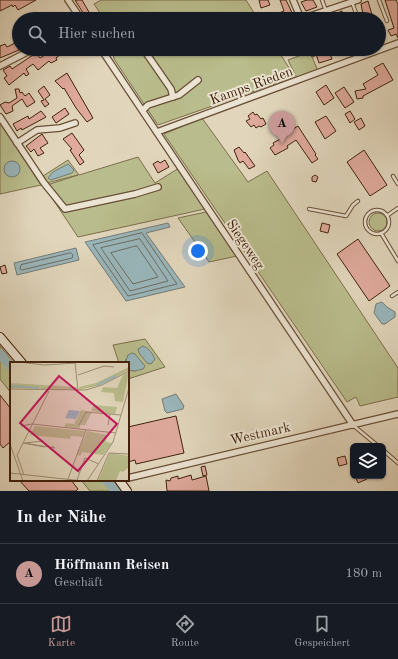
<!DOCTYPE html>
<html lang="de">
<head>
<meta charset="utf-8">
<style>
  body { margin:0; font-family:"Old Standard TT",serif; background:#242831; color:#f1f3f6 }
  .controls { position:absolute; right:12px; bottom:12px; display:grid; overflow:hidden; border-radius:6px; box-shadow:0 1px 3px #0004 }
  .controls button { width:36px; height:36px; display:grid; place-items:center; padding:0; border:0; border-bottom:1px solid #363941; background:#171b24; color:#f1f3f6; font:20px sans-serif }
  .you { position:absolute; left:198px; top:251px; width:14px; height:14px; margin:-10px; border:3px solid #fff; border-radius:50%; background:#1a73e8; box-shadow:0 0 0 6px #1a73e833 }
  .badge { display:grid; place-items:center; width:26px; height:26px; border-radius:50%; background:#c59692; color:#111; font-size:13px; font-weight:700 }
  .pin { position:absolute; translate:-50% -33px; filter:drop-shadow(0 1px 2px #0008) }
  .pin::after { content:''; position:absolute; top:21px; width:14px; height:12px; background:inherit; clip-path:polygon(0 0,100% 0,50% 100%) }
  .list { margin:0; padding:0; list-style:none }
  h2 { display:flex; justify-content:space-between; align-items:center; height:52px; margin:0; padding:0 16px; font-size:17px }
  h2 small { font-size:13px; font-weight:400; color:#9ea1a6 }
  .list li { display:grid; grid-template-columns:26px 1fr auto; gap:12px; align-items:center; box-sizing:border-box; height:60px; padding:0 16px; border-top:1px solid #363941 }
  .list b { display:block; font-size:15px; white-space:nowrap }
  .list p { margin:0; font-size:13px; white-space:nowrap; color:#9ea1a6 }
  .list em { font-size:13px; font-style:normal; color:#9ea1a6 }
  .icon { flex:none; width:22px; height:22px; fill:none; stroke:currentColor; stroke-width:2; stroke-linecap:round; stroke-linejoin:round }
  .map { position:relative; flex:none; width:398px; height:491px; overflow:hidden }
  .search { position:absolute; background:#171b24; box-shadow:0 1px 3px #0004; left:12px; right:12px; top:12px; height:44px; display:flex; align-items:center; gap:10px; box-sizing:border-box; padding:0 14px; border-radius:22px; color:#9ea1a6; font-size:15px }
  .sheet { height:112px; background:#171b24 }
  nav { display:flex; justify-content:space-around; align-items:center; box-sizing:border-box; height:56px; border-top:1px solid #363941; background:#171b24; font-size:11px; color:#9ea1a6 }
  nav a { display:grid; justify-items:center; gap:2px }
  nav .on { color:#c59692 }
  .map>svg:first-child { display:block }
  .green { fill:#b9bc8c; stroke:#7d6f4c }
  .water { fill:#99b6bb; stroke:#767b75 }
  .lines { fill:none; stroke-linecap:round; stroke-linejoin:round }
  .shore { stroke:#6d6c63; stroke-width:1 }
  .river { stroke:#99b6bb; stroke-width:9 }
  .building { fill:#e0aa9d; stroke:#41220b }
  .lane-casing { stroke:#694f37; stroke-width:4.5 }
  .street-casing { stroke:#694f37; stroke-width:8 }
  .secondary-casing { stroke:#41220b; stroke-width:10 }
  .lane { stroke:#ece4d3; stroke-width:2.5 }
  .street { stroke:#ece4d3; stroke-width:5.5 }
  .secondary { stroke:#ece4d3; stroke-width:8 }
  .labels { text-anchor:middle; stroke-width:4; stroke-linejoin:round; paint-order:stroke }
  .street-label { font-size:14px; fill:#41220b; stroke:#ece4d3 }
  .inset-river { fill:none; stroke:#99b6bb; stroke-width:2 }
  .inset-road { fill:none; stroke:#a18e75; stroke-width:1 }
  .view { fill:#c2185b; fill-opacity:0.15; stroke:#c2185b; stroke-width:2 }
  .inset-edge { fill:none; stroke:#41220b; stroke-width:2 }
</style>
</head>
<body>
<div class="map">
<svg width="398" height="491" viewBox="0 0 398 491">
  <rect width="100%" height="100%" fill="#e1d6bc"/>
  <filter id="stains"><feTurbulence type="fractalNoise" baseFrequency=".005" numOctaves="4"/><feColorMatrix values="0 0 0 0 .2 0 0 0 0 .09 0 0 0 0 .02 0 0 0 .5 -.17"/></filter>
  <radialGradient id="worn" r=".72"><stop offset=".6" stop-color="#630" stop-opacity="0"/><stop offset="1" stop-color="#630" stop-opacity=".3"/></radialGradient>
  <g class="green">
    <polygon points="101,0 246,0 258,19 104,19 94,4"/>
    <polygon points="112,49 277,49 295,77 158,125 114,59"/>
    <polygon points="310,52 318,71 297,78 288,60"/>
    <polygon points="202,118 248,182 267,171 398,368 398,397 360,406 356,397 347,402 164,134"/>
    <polygon points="0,123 41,185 0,194"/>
    <polygon points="138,157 155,183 179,168 205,209 78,237 44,186 78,175 47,183 43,176 68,160 79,175"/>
    <polygon points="206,212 237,256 209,262 178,218"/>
    <circle cx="378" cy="222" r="9"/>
    <polygon points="145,339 165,367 128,379 128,370 135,371 126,359 125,363 119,363 113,345"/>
    <polygon points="0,346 14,363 11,363 11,393 0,379"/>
    <polygon points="81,480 112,480 122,491 90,491"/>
  </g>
  <g class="water">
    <circle cx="12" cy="169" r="8"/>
    <polygon points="68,164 74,170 72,173 51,180 48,178 53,172"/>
    <polygon points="168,223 170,227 146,233 185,287 126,301 85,242"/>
    <polygon points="76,248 79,260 17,275 14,263"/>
    <polygon points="382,302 387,307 395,312 395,317 385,324 382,324 374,313 376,304"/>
    <path d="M 143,346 C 150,349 152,353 155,359 L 151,364 L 147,363 L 139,353 L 138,349 Z"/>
    <polygon points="132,353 135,354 145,366 143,369 135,371 128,370 128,363 125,363 128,355"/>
    <polygon points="176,394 184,406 183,409 167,413 165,411 162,399"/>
  </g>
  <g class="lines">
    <g class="shore">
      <polygon points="142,233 177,284 128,296 93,245"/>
      <polygon points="140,239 168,281 130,291 101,248"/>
      <polygon points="137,246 158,277 133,284 111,253"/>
      <polygon points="71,253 73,255 72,258 22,270 20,269 21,265"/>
    </g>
    <g class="river">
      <polyline points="0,354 11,367"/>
      <polyline points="106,480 116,491"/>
    </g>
  </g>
  <g class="building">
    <polygon points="0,0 36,0 18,10 15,5 13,7 12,5 0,11"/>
    <polygon points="75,0 82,0 93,19 87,19"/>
    <polygon points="259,0 268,0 270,5 261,8"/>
    <polygon points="280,0 286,0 295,19 264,19 284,11"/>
    <polygon points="307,0 313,0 317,7 306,11 301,2"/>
    <polygon points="385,0 396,0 398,4 398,38 396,34 391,36 388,30 394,28"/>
    <polygon points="368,1 373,18 364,19 361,4"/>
    <polygon points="342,11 345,19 337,19 335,14"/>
    <polygon points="19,41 19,50 0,58 0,46 5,44 7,47"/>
    <polygon points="50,49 57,49 61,54 56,58 57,60 51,63 49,61 38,70 33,64 26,69 29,74 26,76 24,73 9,85 4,78 7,76 3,70 10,66 12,69 36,53 40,58 51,51"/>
    <polygon points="319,49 328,49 332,59 319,63 316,54 321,53"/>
    <polygon points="339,49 357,49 341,55"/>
    <polygon points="383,63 393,80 363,96 363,98 357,99 355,91 366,89 363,84 378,75 374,68"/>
    <polygon points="67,73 93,118 87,122 76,108 64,88 63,89 55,81"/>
    <polygon points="326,85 334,98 324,105 316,92"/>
    <polygon points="44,86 50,95 45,99 49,104 45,107 41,101 44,100 38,91"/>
    <polygon points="344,87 354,102 345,108 335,93"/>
    <polygon points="15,89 19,89 20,93 22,92 25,96 29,93 35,102 27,107 22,99 12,106 13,111 6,114 0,105 5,102 9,103 17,98"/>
    <polygon points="65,108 69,114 56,123 52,117"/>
    <polygon points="41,111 46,117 22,130 21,128 17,131 13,124 28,116 29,119"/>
    <polygon points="350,111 355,119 350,123 345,114"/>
    <polygon points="253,112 255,115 257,114 261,119 263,118 266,124 261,127 259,126 256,128 254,125 251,127 246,121 250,119 248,116"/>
    <polygon points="326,116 336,131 325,139 315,122"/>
    <polygon points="361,118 365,126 359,130 354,122"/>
    <polygon points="298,126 316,154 315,155 318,159 312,163 296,140 287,146 288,148 275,155 270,148 274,145 273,143 291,133 290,131"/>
    <polygon points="72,133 84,150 79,155 84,162 80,165 70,150 72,149 63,139"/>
    <polygon points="42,134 48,143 40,148 44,153 38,156 34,149 31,152 26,146"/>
    <polygon points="239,147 244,153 245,152 255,166 249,169 243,161 240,163 238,160 234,150"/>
    <polygon points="364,150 387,185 370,196 347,162"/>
    <polygon points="165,160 169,167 158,173 153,164 158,161 160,163"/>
    <polygon points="315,175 318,177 316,182 312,181 312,177"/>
    <polygon points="322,223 330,225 328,233 320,231"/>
    <polygon points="358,239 390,286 369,301 337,254"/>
    <polygon points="5,265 7,273 2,274 0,267"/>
    <polygon points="0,395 11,409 11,441 3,448 0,444"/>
    <polygon points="176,416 184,453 136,464 135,460 128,462 128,427"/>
    <polygon points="345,456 347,464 339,466 337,458"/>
    <polygon points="205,466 207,475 203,476 201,467"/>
    <polygon points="191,475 192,480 206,476 209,491 167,491 166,480 170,481 171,478 178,476 178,479"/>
    <polygon points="355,476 365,476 367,479 358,483"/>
    <polygon points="19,480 71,480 78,489 76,491 29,491"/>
  </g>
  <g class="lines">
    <g class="lane-casing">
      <g id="lane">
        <polyline points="322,0 329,19"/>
        <polyline points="379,0 387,21"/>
        <polyline points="352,2 358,19"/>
        <polyline points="311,49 313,55"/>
        <polyline points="393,176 398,184"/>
        <polyline points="309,209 346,216 353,205 358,201"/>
        <circle cx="377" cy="222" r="12"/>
        <polyline points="388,215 398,208"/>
        <polyline points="381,233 398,261"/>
        <polyline points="392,296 398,292"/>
        <polyline points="354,426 378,446"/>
        <polyline points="383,450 398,463"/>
      </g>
    </g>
    <g class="street-casing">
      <g id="street">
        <polyline points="68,0 81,19"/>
        <polyline points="293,0 301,19 358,0"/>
        <polyline points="101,49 353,425"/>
        <polyline points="144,50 171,89 173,97"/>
        <polyline points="0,66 33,49"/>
        <polyline points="143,110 148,105 179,95 198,80"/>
        <polyline points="0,117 44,183 65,209 135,194 158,187"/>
        <polyline points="157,132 398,43"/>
        <polyline points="17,143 37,130 60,128 75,123"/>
        <polyline points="128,478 398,414"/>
      </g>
    </g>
    <g class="secondary-casing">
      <g id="secondary">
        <polyline points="0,337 22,363"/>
        <polyline points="119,480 127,491"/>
      </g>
    </g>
    <use href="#lane" class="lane"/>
    <use href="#street" class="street"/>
    <use href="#secondary" class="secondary"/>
  </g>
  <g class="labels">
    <g class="street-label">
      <text transform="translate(251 85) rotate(-20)" y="5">Kamps Rieden</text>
      <text transform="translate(246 244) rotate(56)" y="5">Siegeweg</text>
      <text transform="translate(260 433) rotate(-13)" y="5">Westmark</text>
    </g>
  </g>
  <g transform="translate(10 362)">
    <rect width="119" height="119" fill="#e1d6bc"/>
    <path d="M 119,5 L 119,8 L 90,23 L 69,28 L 69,25 L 86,21 ZM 119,10 L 113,40 L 105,39 L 104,31 L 91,30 L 93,25 L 107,26 L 113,13 ZM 0,21 L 67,25 L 67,28 L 0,26 ZM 84,43 L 107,45 L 105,52 L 81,49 ZM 71,48 L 82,50 L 75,63 L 70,63 L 70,67 L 54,65 L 56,61 L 64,62 ZM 25,64 L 75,69 L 73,75 L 61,74 L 60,77 L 20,73 ZM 77,69 L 97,73 L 96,80 L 102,81 L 93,93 L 72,90 L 70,94 L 67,93 ZM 100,91 L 119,94 L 119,105 L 113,110 L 110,109 L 106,119 L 88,119 Z" fill="#b9bc8c"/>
    <path d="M 59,48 L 70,49 L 64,60 L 65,57 L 55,56 Z" fill="#99b6bb"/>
    <path class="inset-river" d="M 87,23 L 106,14M 0,24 L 29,26"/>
    <path class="inset-road" d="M 9,0 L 34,3 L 66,1M 65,0 L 68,29M 68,13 L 94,4 L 104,5M 0,27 L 76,28 L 92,23 L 119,9M 69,63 L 76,50 L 100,52M 98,63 L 100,52 L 111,53M 11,64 L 22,62 L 106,71M 13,81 L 45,86 L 42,84M 14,81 L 34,85M 15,81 L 33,79M 0,82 L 13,119M 0,111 L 73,119M 14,113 L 7,93 L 39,29M 58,117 L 76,68M 67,118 L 75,96 L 89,102M 77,119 L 103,80 L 119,26M 87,119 L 99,91 L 119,92"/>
    <path class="view" d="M 49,14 L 107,62 L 68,109 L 10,61 Z"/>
    <rect width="119" height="119" class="inset-edge"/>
  </g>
  <rect width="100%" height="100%" filter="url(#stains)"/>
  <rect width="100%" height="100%" fill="url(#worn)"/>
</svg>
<div class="controls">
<button><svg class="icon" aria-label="layers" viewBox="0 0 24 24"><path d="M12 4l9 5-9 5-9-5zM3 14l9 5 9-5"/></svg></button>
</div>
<div class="you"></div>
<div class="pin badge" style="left:282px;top:144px">A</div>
<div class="search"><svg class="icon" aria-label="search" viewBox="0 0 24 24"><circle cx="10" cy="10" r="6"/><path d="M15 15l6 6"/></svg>Hier suchen</div>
</div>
<section class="sheet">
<h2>In der Nähe<small></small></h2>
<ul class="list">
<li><span class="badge">A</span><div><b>Höffmann Reisen</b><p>Geschäft</p></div><em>180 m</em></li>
</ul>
</section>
<nav>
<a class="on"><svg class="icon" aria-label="map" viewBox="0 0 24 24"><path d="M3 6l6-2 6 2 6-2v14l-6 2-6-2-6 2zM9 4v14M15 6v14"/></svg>Karte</a>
<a><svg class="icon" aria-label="directions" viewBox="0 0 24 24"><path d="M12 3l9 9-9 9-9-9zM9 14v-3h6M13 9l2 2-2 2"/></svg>Route</a>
<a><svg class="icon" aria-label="saved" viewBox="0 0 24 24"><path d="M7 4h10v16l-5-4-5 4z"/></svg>Gespeichert</a>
</nav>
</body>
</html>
